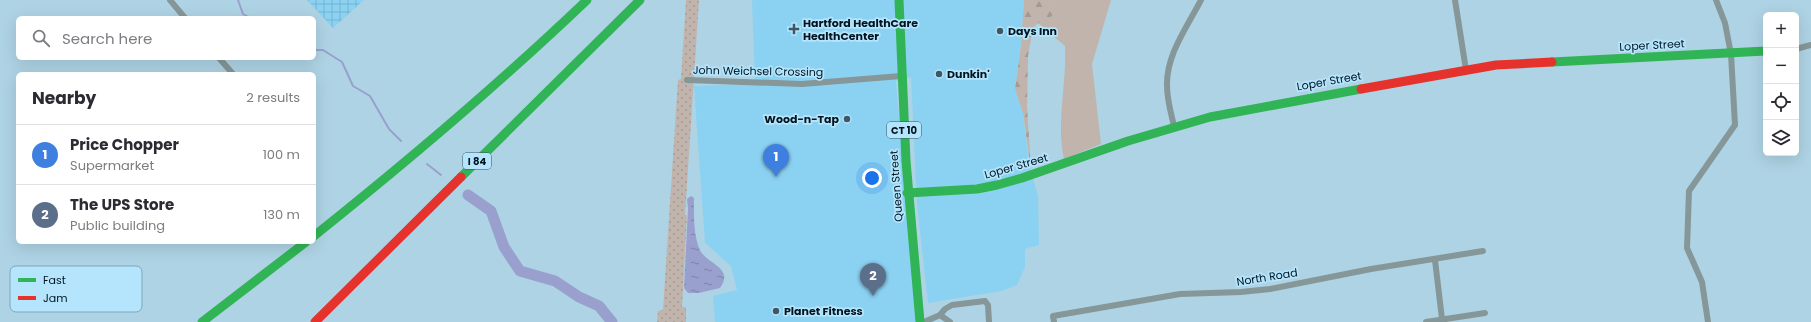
<!DOCTYPE html>
<html lang="en">
<head>
<meta charset="utf-8">
<style>
  body { margin:0; font-family:Poppins,sans-serif; background:#f2f2f3; color:#2b2b33 }
  .controls { position:absolute; right:12px; top:12px; display:grid; overflow:hidden; border-radius:6px; box-shadow:0 4px 16px #0002 }
  .controls button { width:36px; height:36px; display:grid; place-items:center; padding:0; border:0; border-bottom:1px solid #e1e1e2; background:#fff; color:#2b2b33; font:20px sans-serif }
  .you { position:absolute; left:872px; top:178px; width:14px; height:14px; margin:-10px; border:3px solid #fff; border-radius:50%; background:#1a73e8; box-shadow:0 0 0 6px #1a73e833 }
  .badge { display:grid; place-items:center; width:26px; height:26px; border-radius:50%; background:#1a73e8; color:#fff; font-size:13px; font-weight:700 }
  .pin { position:absolute; translate:-50% -33px; filter:drop-shadow(0 1px 2px #0008) }
  .pin::after { content:''; position:absolute; top:21px; width:14px; height:12px; background:inherit; clip-path:polygon(0 0,100% 0,50% 100%) }
  .list { margin:0; padding:0; list-style:none }
  h2 { display:flex; justify-content:space-between; align-items:center; height:52px; margin:0; padding:0 16px; font-size:17px }
  h2 small { font-size:13px; font-weight:400; color:#7c7c81 }
  .list li { display:grid; grid-template-columns:26px 1fr auto; gap:12px; align-items:center; box-sizing:border-box; height:60px; padding:0 16px; border-top:1px solid #e1e1e2 }
  .list b { display:block; font-size:15px; white-space:nowrap }
  .list p { margin:0; font-size:13px; white-space:nowrap; color:#7c7c81 }
  .list em { font-size:13px; font-style:normal; color:#7c7c81 }
  .icon { flex:none; width:22px; height:22px; fill:none; stroke:currentColor; stroke-width:2; stroke-linecap:round; stroke-linejoin:round }
  .map { position:relative; flex:none; width:1811px; height:322px; overflow:hidden }
  .search { position:absolute; background:#fff; box-shadow:0 4px 16px #0002; left:16px; top:16px; width:300px; height:44px; display:flex; align-items:center; gap:10px; box-sizing:border-box; padding:0 14px; border-radius:6px; color:#7c7c81; font-size:15px }
  .panel { position:absolute; background:#fff; box-shadow:0 4px 16px #0002; left:16px; top:72px; width:300px; height:172px; border-radius:6px }
  .map>svg:first-child { display:block }
  .built { fill:#8bd2f2 }
  .industrial { fill:url(#industrial-grid) }
  .green { fill:#c0b4ac }
  .forest { fill:url(#forest-firs) }
  .park { fill:url(#park-dots) }
  .water { fill:url(#water-ripples) }
  .lines { fill:none; stroke-linecap:round; stroke-linejoin:round }
  .stream { stroke:#9aa0ce; stroke-width:2 }
  .river { stroke:#9aa0ce; stroke-width:11 }
  .street { stroke:#859798; stroke-width:6 }
  .fast { stroke:#30b455; stroke-width:9 }
  .jam { stroke:#e5322d; stroke-width:9 }
  .poi-dot { fill:#3d5765; stroke:#b4e5fd; stroke-width:1.5 }
  .labels { text-anchor:middle; stroke-width:3.5; stroke-linejoin:round; paint-order:stroke }
  .shield { fill:#b4e5fd; stroke:#365362; stroke-width:1 }
  .shield-label { font-size:10px; font-weight:bold; fill:#001420 }
  .poi-label { font-size:11px; font-weight:bold; fill:#001420; stroke:#b4e5fd; text-anchor:start }
  .street-label { font-size:11px; fill:#001420; stroke:#b4e5fd }
  .key { fill:#b4e5fd; stroke:#7ea6bb; stroke-width:1 }
  .key-label { font-size:11px; fill:#001420 }
</style>
</head>
<body>
<div class="map">
<svg width="1811" height="322" viewBox="0 0 1811 322">
  <defs>
    <pattern id="industrial-grid" width="8" height="8" patternUnits="userSpaceOnUse"><rect width="8" height="8" fill="#8bd2f2"/><path d="M0 4h8M4 0v8" fill="none" stroke="#76b3cf"/></pattern>
    <pattern id="forest-firs" width="22" height="20" patternUnits="userSpaceOnUse"><rect width="22" height="20" fill="#c0b4ac"/><path d="M5 1l3.5 6h-7zM16 11l3.5 6h-7z" fill="#a39a94"/></pattern>
    <pattern id="park-dots" width="8" height="8" patternUnits="userSpaceOnUse"><rect width="8" height="8" fill="#c0b4ac"/><path d="M2 2h.1M6 6h.1" fill="none" stroke="#a39a94" stroke-width="1.8" stroke-linecap="round"/></pattern>
    <pattern id="water-ripples" width="26" height="14" patternUnits="userSpaceOnUse"><rect width="26" height="14" fill="#9aa0ce"/><path d="M2 4q2-2 4 0t4 0M15 11q2-2 4 0t4 0" fill="none" stroke="#7b81a7"/></pattern>
  </defs>
  <rect width="100%" height="100%" fill="#aed3e4"/>
  <polygon class="built" points="752,0 1024,0 1021,45 1015,89 1023,113 1029,164 1038,196 1039,245 1025,249 1025,267 1017,285 1001,291 928,303 917,203 911,77 896,81 916,322 715,322 713,296 737,290 731,266 705,243 694,86 755,84"/>
  <polygon class="industrial" points="307,0 364,0 333,28"/>
  <path class="green" d="M 1053,0 L 1111,0 L 1092,64 L 1101,144 L 1064,159 C 1056,122 1067,83 1065,46 L 1038,23 L 1051,16 Z"/>
  <polygon class="forest" points="1024,0 1053,0 1052,16 1038,23 1033,28 1028,56 1027,106 1031,170 1023,113 1015,89 1021,45"/>
  <polygon class="park" points="686,0 699,0 685,215 687,215 682,307 686,307 686,322 657,322 658,311 663,310 678,80 681,79"/>
  <path class="water" d="M 691,196 L 694,198 C 694,214 693,235 700,250 C 706,264 735,267 720,288 L 699,293 L 688,293 L 684,288 L 688,209 L 687,199 Z"/>
  <g class="lines">
    <g class="stream">
      <polyline points="238,0 243,14 250,18"/>
      <polyline points="314,50 323,50 342,62 353,86 370,96 389,129 401,141"/>
      <polyline points="427,164 441,175"/>
    </g>
    <polyline class="river" points="468,195 491,211 504,247 520,271 555,281 579,297 599,306 612,322"/>
    <g class="street">
      <polyline points="170,0 185,18"/>
      <polyline points="1455,0 1466,70"/>
      <polyline points="1796,49 1811,45"/>
      <polyline points="219,58 233,74"/>
      <polyline points="687,80 802,84 901,76"/>
      <path d="M 1174,126 C 1171,113 1167,100 1167,86 C 1166,55 1187,27 1201,0"/>
      <polyline points="1435,260 1442,319"/>
      <polyline points="940,315 950,322"/>
      <polyline points="924,322 940,315 945,309 952,305 985,301 988,305 989,322"/>
      <polyline points="1054,322 1053,316 1180,294 1241,292 1270,289 1371,269 1483,251"/>
      <polyline points="1426,322 1485,313"/>
      <polyline points="1708,322 1702,282 1687,248 1689,191 1735,125 1731,54 1725,23 1716,0"/>
    </g>
    <g class="fast">
      <polyline points="899,0 906,161 920,322"/>
      <polyline points="1552,62 1766,51"/>
      <polyline points="461,177 640,0"/>
      <polyline points="907,193 977,189 997,185 1022,178 1128,141 1210,117 1361,89"/>
      <path d="M 314,236 C 408,161 500,83 587,0"/>
      <polyline points="202,322 306,242"/>
    </g>
    <g class="jam">
      <polyline points="1361,89 1496,65 1552,62"/>
      <polyline points="315,322 461,177"/>
    </g>
  </g>
  <g class="poi-dot">
    <path d="M792 23h4v4h4v4h-4v4h-4v-4h-4v-4h4z"/>
    <circle cx="1000" cy="31" r="4"/>
    <circle cx="939" cy="74" r="4"/>
    <circle cx="847" cy="119" r="4"/>
    <circle cx="776" cy="311" r="4"/>
  </g>
  <g class="labels">
    <g class="shield">
      <rect x="887" y="122" width="34" height="16" rx="3"/>
      <rect x="463" y="153" width="28" height="16" rx="3"/>
    </g>
    <g class="shield-label">
      <text x="904" y="134">CT 10</text>
      <text x="477" y="165">I 84</text>
    </g>
    <g class="poi-label">
      <text x="803" y="27">Hartford HealthCare<tspan x="803" dy="13">HealthCenter</tspan></text>
      <text x="1008" y="35">Days Inn</text>
      <text x="947" y="78">Dunkin'</text>
      <text x="839" y="123" text-anchor="end">Wood-n-Tap</text>
      <text x="784" y="315">Planet Fitness</text>
    </g>
    <g class="street-label">
      <text transform="translate(1652 45) rotate(-3)" y="4">Loper Street</text>
      <text transform="translate(758 71) rotate(1)" y="4">John Weichsel Crossing</text>
      <text transform="translate(1329 81) rotate(-10)" y="4">Loper Street</text>
      <text transform="translate(1016 166) rotate(-16)" y="4">Loper Street</text>
      <text transform="translate(896 186) rotate(-94)" y="4">Queen Street</text>
      <text transform="translate(1267 277) rotate(-9)" y="4">North Road</text>
    </g>
  </g>
  <rect x="10" y="266" width="132" height="46" rx="6" class="key"/>
  <rect x="18" y="278" width="18" height="4" fill="#30b455"/>
  <rect x="18" y="296" width="18" height="4" fill="#e5322d"/>
  <g class="key-label">
    <text x="43" y="284">Fast</text>
    <text x="43" y="302">Jam</text>
  </g>
</svg>
<div class="controls">
<button>+</button>
<button>−</button>
<button><svg class="icon" aria-label="locate" viewBox="0 0 24 24"><circle cx="12" cy="12" r="6"/><path d="M12 2v4M12 18v4M2 12h4M18 12h4"/></svg></button>
<button><svg class="icon" aria-label="layers" viewBox="0 0 24 24"><path d="M12 4l9 5-9 5-9-5zM3 14l9 5 9-5"/></svg></button>
</div>
<div class="you"></div>
<div class="pin badge" style="left:776px;top:177px;background:#3f7fe0">1</div>
<div class="pin badge" style="left:873px;top:296px;background:#5c6f8a">2</div>
<div class="search"><svg class="icon" aria-label="search" viewBox="0 0 24 24"><circle cx="10" cy="10" r="6"/><path d="M15 15l6 6"/></svg>Search here</div>
<section class="panel">
<h2>Nearby<small>2 results</small></h2>
<ul class="list">
<li><span class="badge" style="background:#3f7fe0">1</span><div><b>Price Chopper</b><p>Supermarket</p></div><em>100 m</em></li>
<li><span class="badge" style="background:#5c6f8a">2</span><div><b>The UPS Store</b><p>Public building</p></div><em>130 m</em></li>
</ul>
</section>
</div>
</body>
</html>
